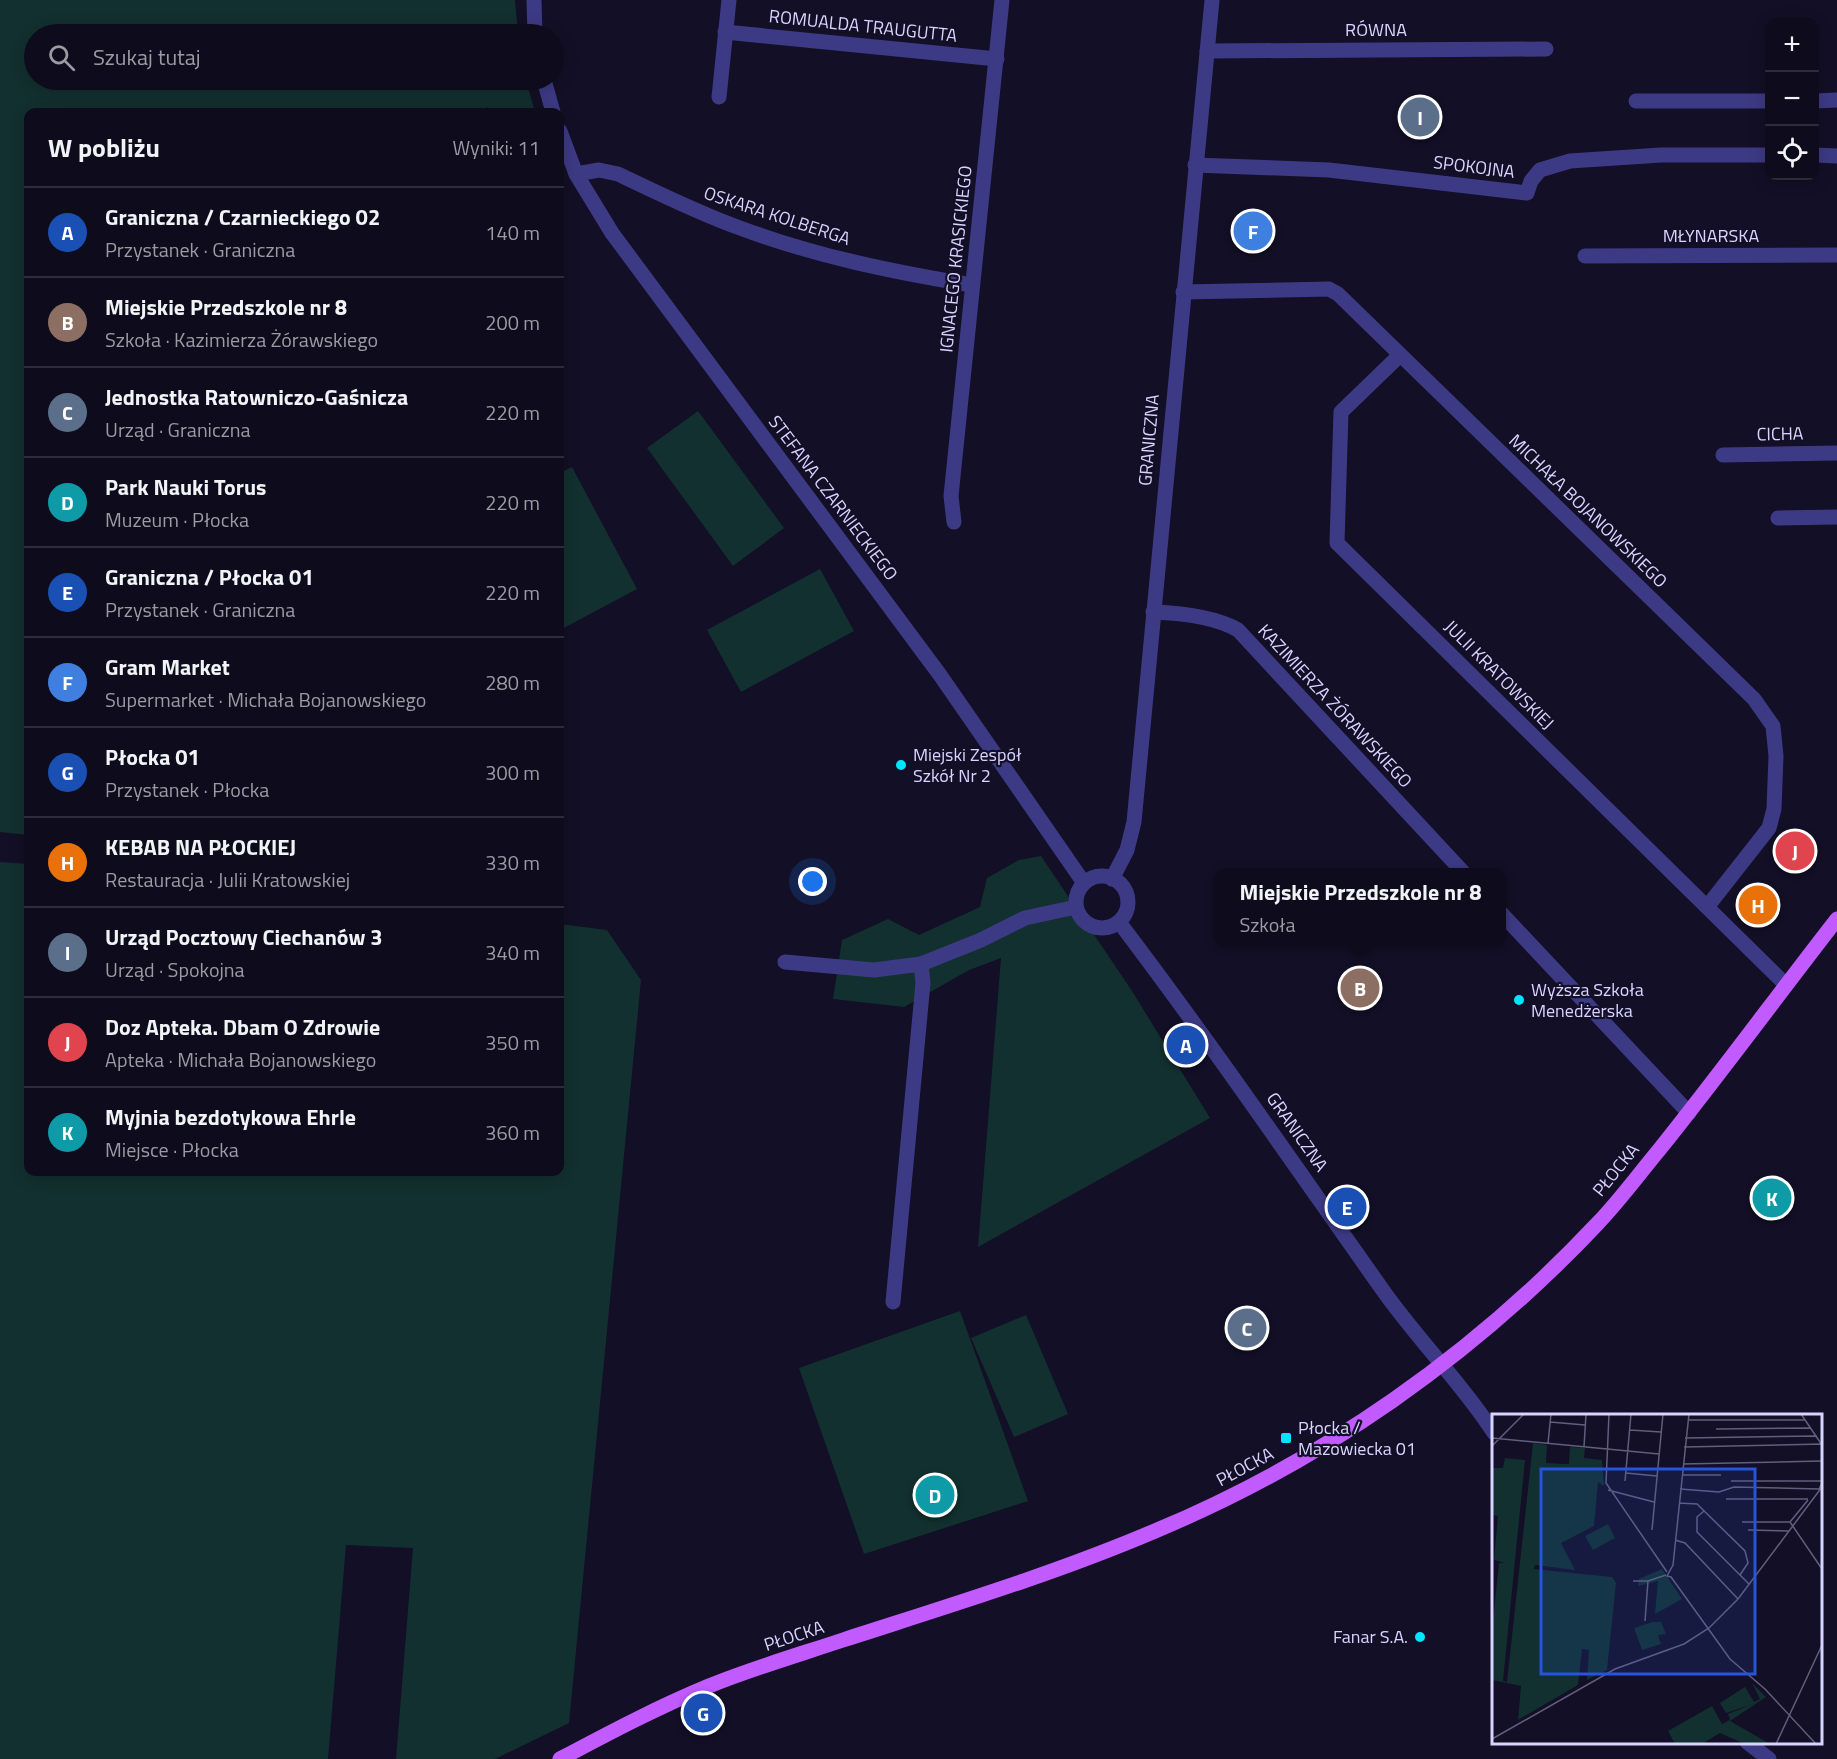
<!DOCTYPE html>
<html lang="pl">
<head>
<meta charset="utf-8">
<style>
  body { margin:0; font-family:"Titillium Web",sans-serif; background:#1c1929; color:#f1f3f6 }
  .controls { position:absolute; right:18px; top:18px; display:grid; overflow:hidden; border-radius:12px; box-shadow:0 3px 15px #0003 }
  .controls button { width:54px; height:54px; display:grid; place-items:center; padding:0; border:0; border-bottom:2px solid #2e2b3b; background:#0e0b1c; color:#f1f3f6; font:30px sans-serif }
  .you { position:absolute; left:813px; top:882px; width:21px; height:21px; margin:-15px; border:4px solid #fff; border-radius:50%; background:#1a73e8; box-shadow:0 0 0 9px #1a73e833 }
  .badge { display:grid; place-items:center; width:39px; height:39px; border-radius:50%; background:#00e5ff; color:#fff; font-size:20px; font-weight:700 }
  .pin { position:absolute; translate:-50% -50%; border:3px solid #fff; box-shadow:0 2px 6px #0006 }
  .popup { position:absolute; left:1215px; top:868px; width:291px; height:78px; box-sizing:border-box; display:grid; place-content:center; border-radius:12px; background:#0e0b1c; filter:drop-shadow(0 2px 4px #0005); font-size:20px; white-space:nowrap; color:#9b9ba3 }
  .popup b { font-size:22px; color:#f1f3f6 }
  .popup::after { content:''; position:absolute; left:50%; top:100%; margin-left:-12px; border:12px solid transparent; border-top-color:#0e0b1c }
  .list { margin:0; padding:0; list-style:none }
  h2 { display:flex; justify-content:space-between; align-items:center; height:78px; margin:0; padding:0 24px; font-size:26px }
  h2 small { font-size:20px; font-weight:400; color:#9b9ba3 }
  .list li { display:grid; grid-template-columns:39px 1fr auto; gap:18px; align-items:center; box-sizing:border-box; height:90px; padding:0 24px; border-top:2px solid #2e2b3b }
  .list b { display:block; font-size:22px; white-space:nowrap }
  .list p { margin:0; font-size:20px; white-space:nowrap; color:#9b9ba3 }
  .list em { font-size:20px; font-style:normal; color:#9b9ba3 }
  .icon { flex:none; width:33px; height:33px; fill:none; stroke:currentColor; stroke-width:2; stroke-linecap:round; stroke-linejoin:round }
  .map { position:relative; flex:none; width:1837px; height:1759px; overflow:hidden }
  .search { position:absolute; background:#0e0b1c; box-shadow:0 3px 15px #0003; left:24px; top:24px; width:540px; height:66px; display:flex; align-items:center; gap:15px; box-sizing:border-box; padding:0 21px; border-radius:33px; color:#9b9ba3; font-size:22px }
  .panel { position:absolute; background:#0e0b1c; box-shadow:0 3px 15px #0003; left:24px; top:108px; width:540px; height:1068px; border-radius:12px }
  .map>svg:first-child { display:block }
  .green { fill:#12302f }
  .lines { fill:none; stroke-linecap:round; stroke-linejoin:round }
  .minor { stroke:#3d3a85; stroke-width:15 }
  .major { stroke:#c25bff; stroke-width:15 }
  .poi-dot { fill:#00e5ff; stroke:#130f26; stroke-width:2 }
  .labels { text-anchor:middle; stroke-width:4.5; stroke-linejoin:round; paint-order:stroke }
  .street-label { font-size:18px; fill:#d9d4ff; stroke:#130f26 }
  .poi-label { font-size:18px; fill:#d9d4ff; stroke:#130f26; text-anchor:start }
  .inset-road { fill:none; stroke:#625e7d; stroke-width:1.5 }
  .view { fill:#2655da; fill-opacity:0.15; stroke:#2655da; stroke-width:3 }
  .inset-edge { fill:none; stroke:#d9d4ff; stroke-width:3 }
</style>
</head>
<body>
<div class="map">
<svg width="1837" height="1759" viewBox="0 0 1837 1759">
  <rect width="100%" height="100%" fill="#130f26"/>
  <g class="green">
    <polygon points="0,0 515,0 518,34 34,34 34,80 526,80 535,112 496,112 487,107 486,112 28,112 28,835 0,832"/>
    <polygon points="698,411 784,528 733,566 647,448"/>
    <polygon points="572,467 637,589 560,630 560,473"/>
    <polygon points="820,569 854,631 741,692 707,630"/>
    <polygon points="1041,856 1132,991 1210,1118 978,1247 1001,958 969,970 904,1007 833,999 842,940 888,919 919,935 980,907 987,878 1019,860"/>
    <polygon points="0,862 28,864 28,1172 560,1172 560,924 607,930 641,980 569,1723 495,1759 396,1759 413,1548 346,1545 328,1759 0,1759"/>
    <polygon points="960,1311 1028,1501 864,1554 799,1368"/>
    <polygon points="1026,1315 1068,1414 1014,1437 971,1338"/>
  </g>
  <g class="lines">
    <g class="minor">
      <polyline points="534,0 535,34"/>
      <polyline points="725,32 997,59"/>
      <polyline points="1207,51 1546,49"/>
      <polyline points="544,80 553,112"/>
      <polyline points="719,97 729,0"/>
      <polyline points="1636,101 1770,101"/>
      <polyline points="1814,101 1837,100"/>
      <polyline points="560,131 576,174 612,233 940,675 1084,883"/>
      <polyline points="1814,155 1837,156"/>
      <polyline points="1195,165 1329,170 1527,193 1531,181 1540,170 1570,161 1661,155 1770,155"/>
      <path d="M 576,174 L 599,170 L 618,174 C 658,193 698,213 740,228 C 815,256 893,272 972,285"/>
      <polyline points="1585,256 1837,255"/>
      <polyline points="1183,292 1329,289 1338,294 1754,699 1773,726 1776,756 1774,809 1769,828 1707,907"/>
      <polyline points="1400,355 1341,412 1337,543 1786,985"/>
      <polyline points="1723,455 1837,453"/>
      <polyline points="1778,518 1837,517"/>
      <polyline points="954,522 951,496 1002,0"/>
      <path d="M 1153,612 C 1180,613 1214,616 1238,630 L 1463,872"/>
      <circle cx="1102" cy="902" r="26"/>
      <polyline points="1112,879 1127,850 1134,822 1212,0"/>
      <polyline points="1501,913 1689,1113"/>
      <path d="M 1119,922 C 1210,1042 1295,1166 1382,1289 C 1417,1339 1461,1382 1494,1433"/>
      <polyline points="785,962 874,970 921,964 981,940 1025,918 1076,907"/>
      <polyline points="893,1302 923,983 921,964"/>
      <polyline points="1747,1742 1769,1759"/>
    </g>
    <path class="major" d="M 560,1759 C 609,1733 658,1707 709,1686 C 753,1668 798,1655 843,1640 C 948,1606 1054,1574 1155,1531 C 1323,1461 1474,1355 1598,1223 C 1620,1200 1639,1174 1659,1150 C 1720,1074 1777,996 1837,919"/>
  </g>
  <g class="poi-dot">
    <circle cx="901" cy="765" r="6"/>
    <circle cx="1519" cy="1000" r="6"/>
    <rect x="1280" y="1432" width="12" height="12" rx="3"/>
    <circle cx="1420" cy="1637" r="6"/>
  </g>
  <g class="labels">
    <g class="street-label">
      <text transform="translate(863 26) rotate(6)" y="6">ROMUALDA TRAUGUTTA</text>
      <text x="1376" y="36">RÓWNA</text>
      <text transform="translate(1474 167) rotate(7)" y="6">SPOKOJNA</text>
      <text transform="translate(777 216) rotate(18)" y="6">OSKARA KOLBERGA</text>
      <text x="1711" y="242">MŁYNARSKA</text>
      <text transform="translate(956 259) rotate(-84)" y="6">IGNACEGO KRASICKIEGO</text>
      <text transform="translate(1780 434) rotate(-1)" y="6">CICHA</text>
      <text transform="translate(1149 440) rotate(-85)" y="6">GRANICZNA</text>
      <text transform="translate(833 498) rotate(53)" y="6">STEFANA CZARNIECKIEGO</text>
      <text transform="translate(1588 511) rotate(44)" y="6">MICHAŁA BOJANOWSKIEGO</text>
      <text transform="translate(1499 675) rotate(45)" y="6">JULII KRATOWSKIEJ</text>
      <text transform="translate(1335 706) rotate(47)" y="6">KAZIMIERZA ŻÓRAWSKIEGO</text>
      <text transform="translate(1297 1132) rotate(55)" y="6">GRANICZNA</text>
      <text transform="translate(1616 1170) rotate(-51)" y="6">PŁOCKA</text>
      <text transform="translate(1245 1467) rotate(-28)" y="6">PŁOCKA</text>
      <text transform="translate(794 1636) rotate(-18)" y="6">PŁOCKA</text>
    </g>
    <g class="poi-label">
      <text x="913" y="761">Miejski Zespół<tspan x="913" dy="21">Szkół Nr 2</tspan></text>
      <text x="1531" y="996">Wyższa Szkoła<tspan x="1531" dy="21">Menedżerska</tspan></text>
      <text x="1298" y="1434">Płocka /<tspan x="1298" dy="21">Mazowiecka 01</tspan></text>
      <text x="1408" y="1643" text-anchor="end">Fanar S.A.</text>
    </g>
  </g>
  <g transform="translate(1492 1414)">
    <rect width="330" height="330" fill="#130f26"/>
    <path d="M 41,29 L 55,31 L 54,49 L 70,50 L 77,50 L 78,33 L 93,34 L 92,44 L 110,46 L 112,72 L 106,68 L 102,112 L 69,129 L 83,156 L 43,151 L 42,155 L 120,163 L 124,169 L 115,256 L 95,266 L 97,236 L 90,235 L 86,271 L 26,306 L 29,272 L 0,266 L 0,216 L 7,149 L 13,149 L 2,146 L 6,102 L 1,101 L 0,54 L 11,54 L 13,44 L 33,46 L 11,267 L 15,268 ZM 116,110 L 123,124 L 101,136 L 93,122 ZM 170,155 L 190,185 L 163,200 L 166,167 L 146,172 L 147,165 ZM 161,208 L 169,208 L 174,220 L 166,221 L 169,230 L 150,236 L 142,214 ZM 260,269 L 274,283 L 238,307 L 278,330 L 253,330 L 228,319 L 210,330 L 183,330 L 176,317 L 220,292 L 230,310 L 238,306 L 236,300 L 261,290 L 234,299 L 228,289 L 253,273 L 262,288 L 268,285 Z" fill="#12302f"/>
    <path class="inset-road" d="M 117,0 L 114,69 L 175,158M 197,0 L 181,151 L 175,162 L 179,163 L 238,245 L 273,275 L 324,330M 309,0 L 330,31M 196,6 L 313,6M 58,8 L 93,11M 224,15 L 319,14M 138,16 L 169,18M 0,24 L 167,40M 193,24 L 325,22M 56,29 L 59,0M 0,32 L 32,0M 92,33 L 94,0M 192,33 L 330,30M 191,50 L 330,47M 134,59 L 165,62M 190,61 L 229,61M 133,67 L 139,0M 239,67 L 330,67M 188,75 L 227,78 L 242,73 L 327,75 L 330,69M 116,76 L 162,88M 234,85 L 316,85M 187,89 L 205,90 L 253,137 L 256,149 L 248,161M 212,97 L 205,103 L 205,118 L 257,170M 250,108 L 298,108 L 330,155M 298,108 L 316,86M 160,116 L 171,0M 256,116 L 297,117M 183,126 L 193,129 L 246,185M 141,167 L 156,167 L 174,161M 153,207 L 156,167M 0,325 L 123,255 L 192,230 L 217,214 L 246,185 L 330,73M 284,330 L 330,231"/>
    <path class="view" d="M 49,55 L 263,55 L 263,260 L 49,260 Z"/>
    <rect width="330" height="330" class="inset-edge"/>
  </g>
</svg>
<div class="controls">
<button>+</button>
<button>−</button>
<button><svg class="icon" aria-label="locate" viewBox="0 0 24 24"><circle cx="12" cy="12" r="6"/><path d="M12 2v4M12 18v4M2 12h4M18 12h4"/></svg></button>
</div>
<div class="you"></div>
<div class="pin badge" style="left:1186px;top:1045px;background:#1a4fb4">A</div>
<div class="pin badge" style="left:1360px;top:988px;background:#8d6e63">B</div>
<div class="popup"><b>Miejskie Przedszkole nr 8</b>Szkoła</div>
<div class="pin badge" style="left:1247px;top:1328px;background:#5c6f8a">C</div>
<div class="pin badge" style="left:935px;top:1495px;background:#0f9aa8">D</div>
<div class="pin badge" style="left:1347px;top:1207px;background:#1a4fb4">E</div>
<div class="pin badge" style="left:1253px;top:231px;background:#3f7fe0">F</div>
<div class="pin badge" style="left:703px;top:1713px;background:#1a4fb4">G</div>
<div class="pin badge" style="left:1758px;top:905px;background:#e8710a">H</div>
<div class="pin badge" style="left:1420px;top:117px;background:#5c6f8a">I</div>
<div class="pin badge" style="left:1795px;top:851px;background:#e0444e">J</div>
<div class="pin badge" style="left:1772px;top:1198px;background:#0f9aa8">K</div>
<div class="search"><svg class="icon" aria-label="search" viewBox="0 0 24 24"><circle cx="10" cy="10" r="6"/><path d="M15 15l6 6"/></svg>Szukaj tutaj</div>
<section class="panel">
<h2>W pobliżu<small>Wyniki: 11</small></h2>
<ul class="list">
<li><span class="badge" style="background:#1a4fb4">A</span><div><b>Graniczna / Czarnieckiego 02</b><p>Przystanek · Graniczna</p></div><em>140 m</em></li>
<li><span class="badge" style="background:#8d6e63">B</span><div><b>Miejskie Przedszkole nr 8</b><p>Szkoła · Kazimierza Żórawskiego</p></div><em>200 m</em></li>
<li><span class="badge" style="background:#5c6f8a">C</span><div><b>Jednostka Ratowniczo-Gaśnicza</b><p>Urząd · Graniczna</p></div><em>220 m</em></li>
<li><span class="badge" style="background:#0f9aa8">D</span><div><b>Park Nauki Torus</b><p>Muzeum · Płocka</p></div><em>220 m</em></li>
<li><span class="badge" style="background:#1a4fb4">E</span><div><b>Graniczna / Płocka 01</b><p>Przystanek · Graniczna</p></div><em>220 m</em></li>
<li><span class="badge" style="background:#3f7fe0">F</span><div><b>Gram Market</b><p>Supermarket · Michała Bojanowskiego</p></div><em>280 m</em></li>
<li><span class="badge" style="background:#1a4fb4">G</span><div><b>Płocka 01</b><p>Przystanek · Płocka</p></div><em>300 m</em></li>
<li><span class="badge" style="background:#e8710a">H</span><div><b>KEBAB NA PŁOCKIEJ</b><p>Restauracja · Julii Kratowskiej</p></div><em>330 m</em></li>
<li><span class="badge" style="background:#5c6f8a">I</span><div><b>Urząd Pocztowy Ciechanów 3</b><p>Urząd · Spokojna</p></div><em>340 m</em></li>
<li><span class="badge" style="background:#e0444e">J</span><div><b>Doz Apteka. Dbam O Zdrowie</b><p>Apteka · Michała Bojanowskiego</p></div><em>350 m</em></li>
<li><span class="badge" style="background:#0f9aa8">K</span><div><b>Myjnia bezdotykowa Ehrle</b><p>Miejsce · Płocka</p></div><em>360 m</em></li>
</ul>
</section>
</div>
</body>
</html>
